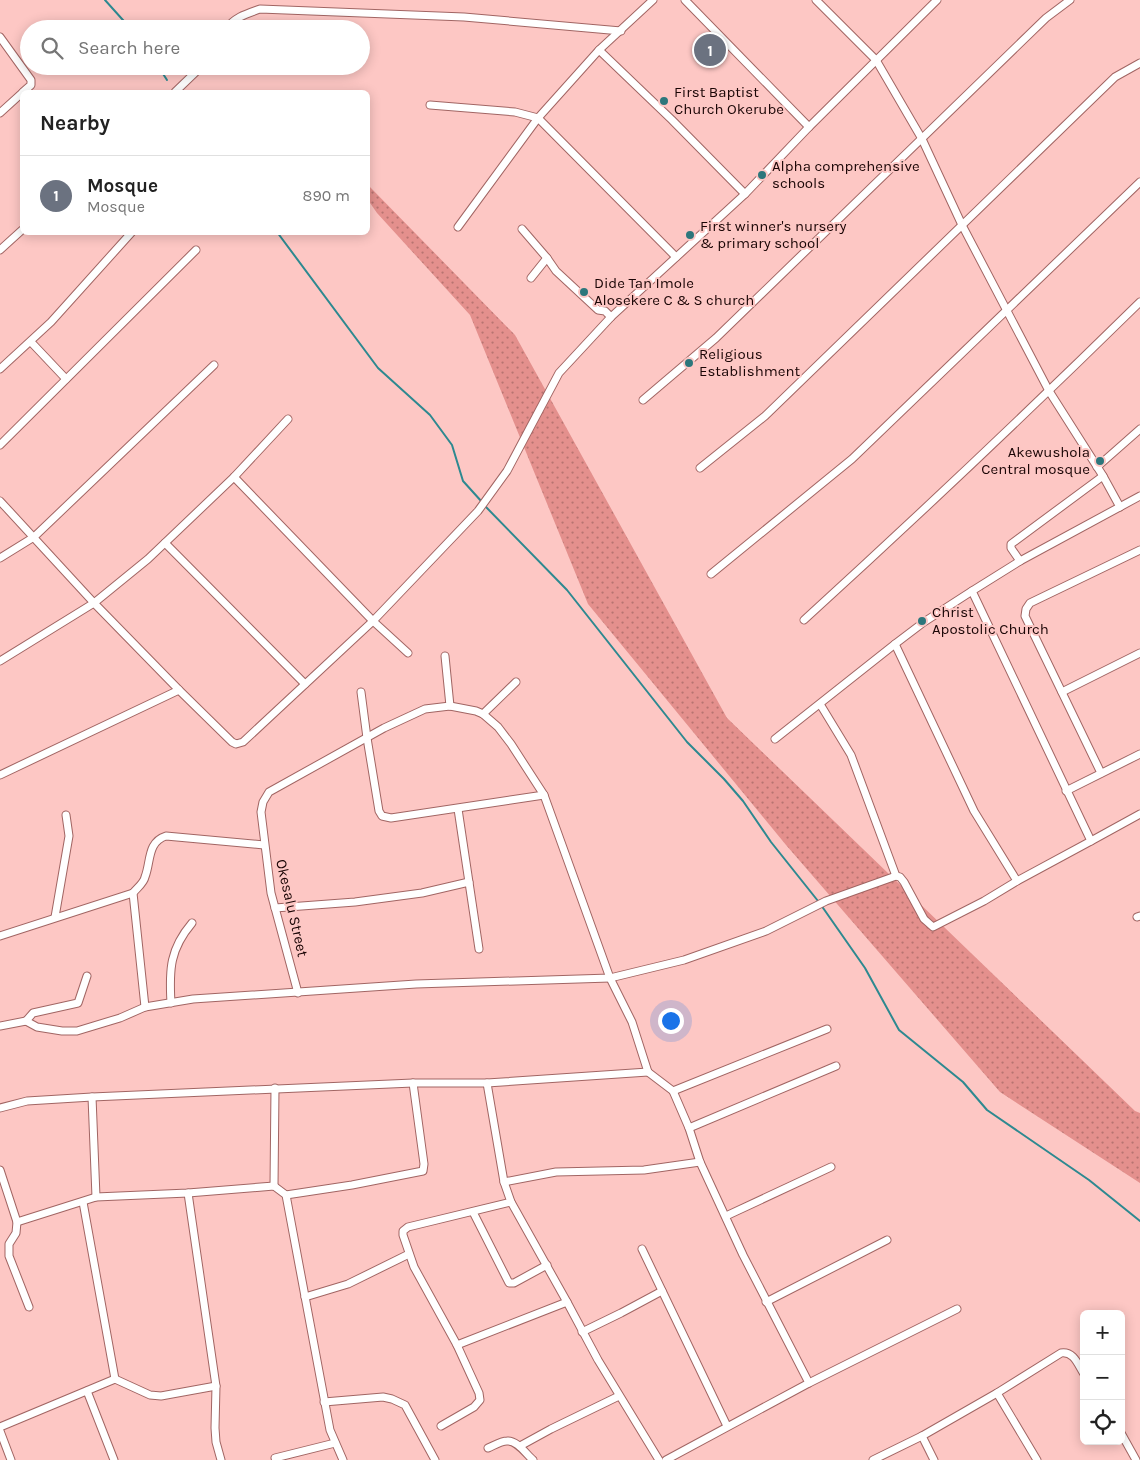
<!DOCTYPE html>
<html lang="en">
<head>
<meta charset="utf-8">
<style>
  body { margin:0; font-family:Karla,sans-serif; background:#f2f2f2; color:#222 }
  .controls { position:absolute; right:15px; bottom:15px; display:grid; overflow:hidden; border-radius:8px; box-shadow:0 2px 12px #0003 }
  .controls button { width:45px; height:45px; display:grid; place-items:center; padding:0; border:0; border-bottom:1px solid #e0e0e0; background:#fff; color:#222; font:25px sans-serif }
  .you { position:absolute; left:670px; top:1020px; width:18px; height:18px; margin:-12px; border:4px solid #fff; border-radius:50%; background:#1a73e8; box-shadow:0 0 0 8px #1a73e833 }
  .badge { display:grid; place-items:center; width:32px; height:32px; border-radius:50%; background:#2563eb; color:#fff; font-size:16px; font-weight:700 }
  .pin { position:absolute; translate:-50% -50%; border:2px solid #fff; box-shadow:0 1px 5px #0006 }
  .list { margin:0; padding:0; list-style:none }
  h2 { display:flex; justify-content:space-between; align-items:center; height:65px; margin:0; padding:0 20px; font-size:21px }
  h2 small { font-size:16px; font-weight:400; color:#767676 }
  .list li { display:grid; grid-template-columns:32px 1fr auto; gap:15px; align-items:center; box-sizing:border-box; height:80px; padding:0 20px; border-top:1px solid #e0e0e0 }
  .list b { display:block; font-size:19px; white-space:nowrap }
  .list p { margin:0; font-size:16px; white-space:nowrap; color:#767676 }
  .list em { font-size:16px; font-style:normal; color:#767676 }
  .icon { flex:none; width:28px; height:28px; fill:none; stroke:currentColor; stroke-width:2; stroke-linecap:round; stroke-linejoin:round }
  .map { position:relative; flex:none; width:1140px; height:1460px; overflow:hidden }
  .search { position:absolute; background:#fff; box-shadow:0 2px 12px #0003; left:20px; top:20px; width:350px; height:55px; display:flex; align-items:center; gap:12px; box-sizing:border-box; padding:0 18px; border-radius:28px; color:#767676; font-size:19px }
  .panel { position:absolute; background:#fff; box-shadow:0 2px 12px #0003; left:20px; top:90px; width:350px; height:145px; border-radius:8px }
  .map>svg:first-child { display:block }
  .grass { fill:url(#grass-dots) }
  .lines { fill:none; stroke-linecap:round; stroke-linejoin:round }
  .stream { stroke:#2d8990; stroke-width:2 }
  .minor-casing { stroke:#a16563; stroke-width:9 }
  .minor { stroke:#fff; stroke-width:7 }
  .poi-dot { fill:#2d777c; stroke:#fdc7c4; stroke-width:2 }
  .labels { text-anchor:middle; stroke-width:4; stroke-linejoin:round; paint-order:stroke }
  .poi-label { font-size:15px; fill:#1a0505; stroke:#fdc7c4; text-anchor:start }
  .street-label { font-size:15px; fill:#1a0505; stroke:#fdc7c4 }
</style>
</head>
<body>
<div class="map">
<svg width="1140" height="1460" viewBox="0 0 1140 1460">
  <defs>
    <pattern id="grass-dots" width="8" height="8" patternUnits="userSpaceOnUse" patternTransform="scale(1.25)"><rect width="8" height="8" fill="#e4908d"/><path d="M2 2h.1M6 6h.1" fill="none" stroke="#b87471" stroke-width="1.8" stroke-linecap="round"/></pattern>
  </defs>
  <rect width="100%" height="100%" fill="#fdc7c4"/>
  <polygon class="grass" points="368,185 515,335 727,718 1135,1111 1140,1113 1140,1183 1000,1092 786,845 588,604 470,315 377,213 368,200"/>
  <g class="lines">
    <g class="stream">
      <polyline points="105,0 131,29"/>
      <polyline points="158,66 167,80"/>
      <polyline points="277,232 378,368 430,415 452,445 463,481 482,502"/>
      <polyline points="485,506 567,590 687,742 724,779 743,801 771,842 818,901"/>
      <polyline points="821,905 865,968 899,1030 963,1082 987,1110 1089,1180 1140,1221"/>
    </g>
    <g class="minor-casing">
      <g id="minor">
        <polyline points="685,0 809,127"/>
        <polyline points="816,0 876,60 922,139 962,225 1049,391 1103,476 1120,507"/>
        <path d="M 226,29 C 235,17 246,14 260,9 L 464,17 L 621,31"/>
        <polyline points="0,37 31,80 31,85 23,92"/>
        <polyline points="599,50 672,120 745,194"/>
        <polyline points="175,92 202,66"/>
        <polyline points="430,105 515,112 538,118 676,257"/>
        <polyline points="0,113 22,93"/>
        <polyline points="458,227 538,118 599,50 653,0"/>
        <polyline points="522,229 547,258 556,271 598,310 605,311 611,317"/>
        <polyline points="0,250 22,230"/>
        <polyline points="531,278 547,258"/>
        <polyline points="31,342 66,379"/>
        <polyline points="0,369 51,322 132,232"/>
        <polyline points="643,400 716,338 1046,18 1070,0"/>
        <polyline points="0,445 196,250"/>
        <polyline points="1097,467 1140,429"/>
        <polyline points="700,468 765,416 1115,77 1140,63"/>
        <polyline points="234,477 373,621 408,653"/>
        <polyline points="1140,496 1020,561 972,591 1091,841 1140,814"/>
        <polyline points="0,501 94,603 179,690 232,742 236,744 243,742 373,621 478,511 507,471 559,373 611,317 745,194 809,127 937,0"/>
        <polyline points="165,543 305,684"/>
        <polyline points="0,558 34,537 214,365"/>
        <polyline points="1020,561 1011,548 1011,544 1103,476"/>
        <polyline points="711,574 852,459 1140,182"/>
        <path d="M 804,620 C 918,516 1030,410 1140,302"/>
        <polyline points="895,644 974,811 1017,881"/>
        <polyline points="445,656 450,706"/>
        <polyline points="0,661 94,603 148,559 234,477 288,419"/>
        <polyline points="361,692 367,738 379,811 382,816 391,818 544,795"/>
        <polyline points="1062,692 1140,653"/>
        <polyline points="820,704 851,755 896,876"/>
        <polyline points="483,714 516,682"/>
        <polyline points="775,739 895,644 924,622 972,591"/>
        <polyline points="1101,773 1025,616 1026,609 1030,603 1140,550"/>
        <polyline points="0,775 179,690"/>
        <polyline points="1066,791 1140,754"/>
        <polyline points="458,809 479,949"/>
        <polyline points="275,908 355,902 422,893 469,882"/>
        <polyline points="55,917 69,836 66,815"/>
        <polyline points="1137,917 1140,916"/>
        <polyline points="0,936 133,893"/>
        <polyline points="298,993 271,893 261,812 263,802 269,792 384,728 425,709 450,706 476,711 483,714 498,727 511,744 544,795 610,978 632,1022 648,1072 673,1091 689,1128 700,1162 743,1255 809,1383"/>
        <path d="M 171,1003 C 169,969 170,949 192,923"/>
        <path d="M 145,1007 L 133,893 C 137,888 144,883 145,877 C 151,862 147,842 166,836 L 264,845"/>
        <polyline points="26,1021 33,1013 78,1003 87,976"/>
        <polyline points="0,1026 26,1021 37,1027 62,1031 77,1031 120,1018 145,1007 193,999 416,984 610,978 684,960 766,931 826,901 896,876 900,877 904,882 924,919 933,927 984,901 1017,881 1091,841"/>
        <polyline points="487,1083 504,1182 511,1202 567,1302 598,1360 659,1460"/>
        <polyline points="673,1091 827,1029"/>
        <polyline points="92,1097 96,1197"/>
        <polyline points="0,1108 27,1101 92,1097 413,1083 487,1083 648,1072"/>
        <polyline points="689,1128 836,1066"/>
        <polyline points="0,1170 17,1222 16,1233 9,1244 9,1256 29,1307"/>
        <polyline points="504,1182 556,1172 644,1170 700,1162"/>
        <polyline points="274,1186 275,1088"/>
        <polyline points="188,1193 216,1386 215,1428 216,1442 221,1460"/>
        <polyline points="286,1195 352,1185 423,1171 424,1164 413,1083"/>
        <polyline points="83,1202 115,1379"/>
        <polyline points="473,1212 509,1283 514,1283 547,1265"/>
        <polyline points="726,1216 831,1167"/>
        <polyline points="17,1222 96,1197 188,1193 274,1186 286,1195 330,1430 343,1460"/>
        <polyline points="642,1249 727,1426"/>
        <polyline points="305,1297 348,1284 409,1254"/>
        <polyline points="766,1302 887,1240"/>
        <polyline points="582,1332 621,1313 662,1291"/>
        <polyline points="457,1345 567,1302"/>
        <polyline points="87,1391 114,1460"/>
        <polyline points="997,1393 1037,1460"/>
        <polyline points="324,1402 383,1397 392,1399 405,1405 435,1460"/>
        <polyline points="441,1426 474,1407 480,1400 479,1393 457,1345 414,1267 403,1235 403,1231 408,1227 511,1202"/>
        <polyline points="0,1427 115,1379 150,1395 161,1396 216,1386"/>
        <polyline points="0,1431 11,1460"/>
        <polyline points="1121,1433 1136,1460"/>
        <polyline points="922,1436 934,1460"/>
        <polyline points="520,1446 551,1429 619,1396"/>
        <path d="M 488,1448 C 493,1446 501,1441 507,1441 C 517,1440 526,1454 533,1460"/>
        <polyline points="275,1458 335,1443"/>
        <polyline points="666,1460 809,1383 957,1309"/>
        <path d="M 873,1460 L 922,1436 L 997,1393 L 1061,1353 C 1074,1351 1078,1365 1084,1374"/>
      </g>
    </g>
    <use href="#minor" class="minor"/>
  </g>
  <g class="poi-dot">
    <circle cx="664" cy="101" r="5"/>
    <circle cx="762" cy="175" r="5"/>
    <circle cx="690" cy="235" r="5"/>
    <circle cx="584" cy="292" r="5"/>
    <circle cx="689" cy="363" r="5"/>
    <circle cx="1100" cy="461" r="5"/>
    <circle cx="922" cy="621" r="5"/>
  </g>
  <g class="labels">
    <g class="poi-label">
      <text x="674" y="97">First Baptist<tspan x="674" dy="17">Church Okerube</tspan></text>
      <text x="772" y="171">Alpha comprehensive<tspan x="772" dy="17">schools</tspan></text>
      <text x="700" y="231">First winner's nursery<tspan x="700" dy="17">&amp; primary school</tspan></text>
      <text x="594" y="288">Dide Tan Imole<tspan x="594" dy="17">Alosekere C &amp; S church</tspan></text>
      <text x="699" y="359">Religious<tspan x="699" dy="17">Establishment</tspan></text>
      <text x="1090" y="457" text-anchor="end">Akewushola<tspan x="1090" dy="17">Central mosque</tspan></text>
      <text x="932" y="617">Christ<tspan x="932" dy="17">Apostolic Church</tspan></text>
    </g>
    <g class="street-label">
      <text transform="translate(292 908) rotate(77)" y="5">Okesalu Street</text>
    </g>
  </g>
</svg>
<div class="controls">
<button>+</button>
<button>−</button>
<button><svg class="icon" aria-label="locate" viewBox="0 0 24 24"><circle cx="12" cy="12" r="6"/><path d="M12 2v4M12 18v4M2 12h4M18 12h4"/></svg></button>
</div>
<div class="you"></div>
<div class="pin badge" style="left:710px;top:50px;background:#6b7280">1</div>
<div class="search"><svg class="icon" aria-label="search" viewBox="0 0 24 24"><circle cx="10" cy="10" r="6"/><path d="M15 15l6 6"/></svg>Search here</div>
<section class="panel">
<h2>Nearby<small></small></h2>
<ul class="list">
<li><span class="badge" style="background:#6b7280">1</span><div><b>Mosque</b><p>Mosque</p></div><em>890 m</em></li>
</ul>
</section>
</div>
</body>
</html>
